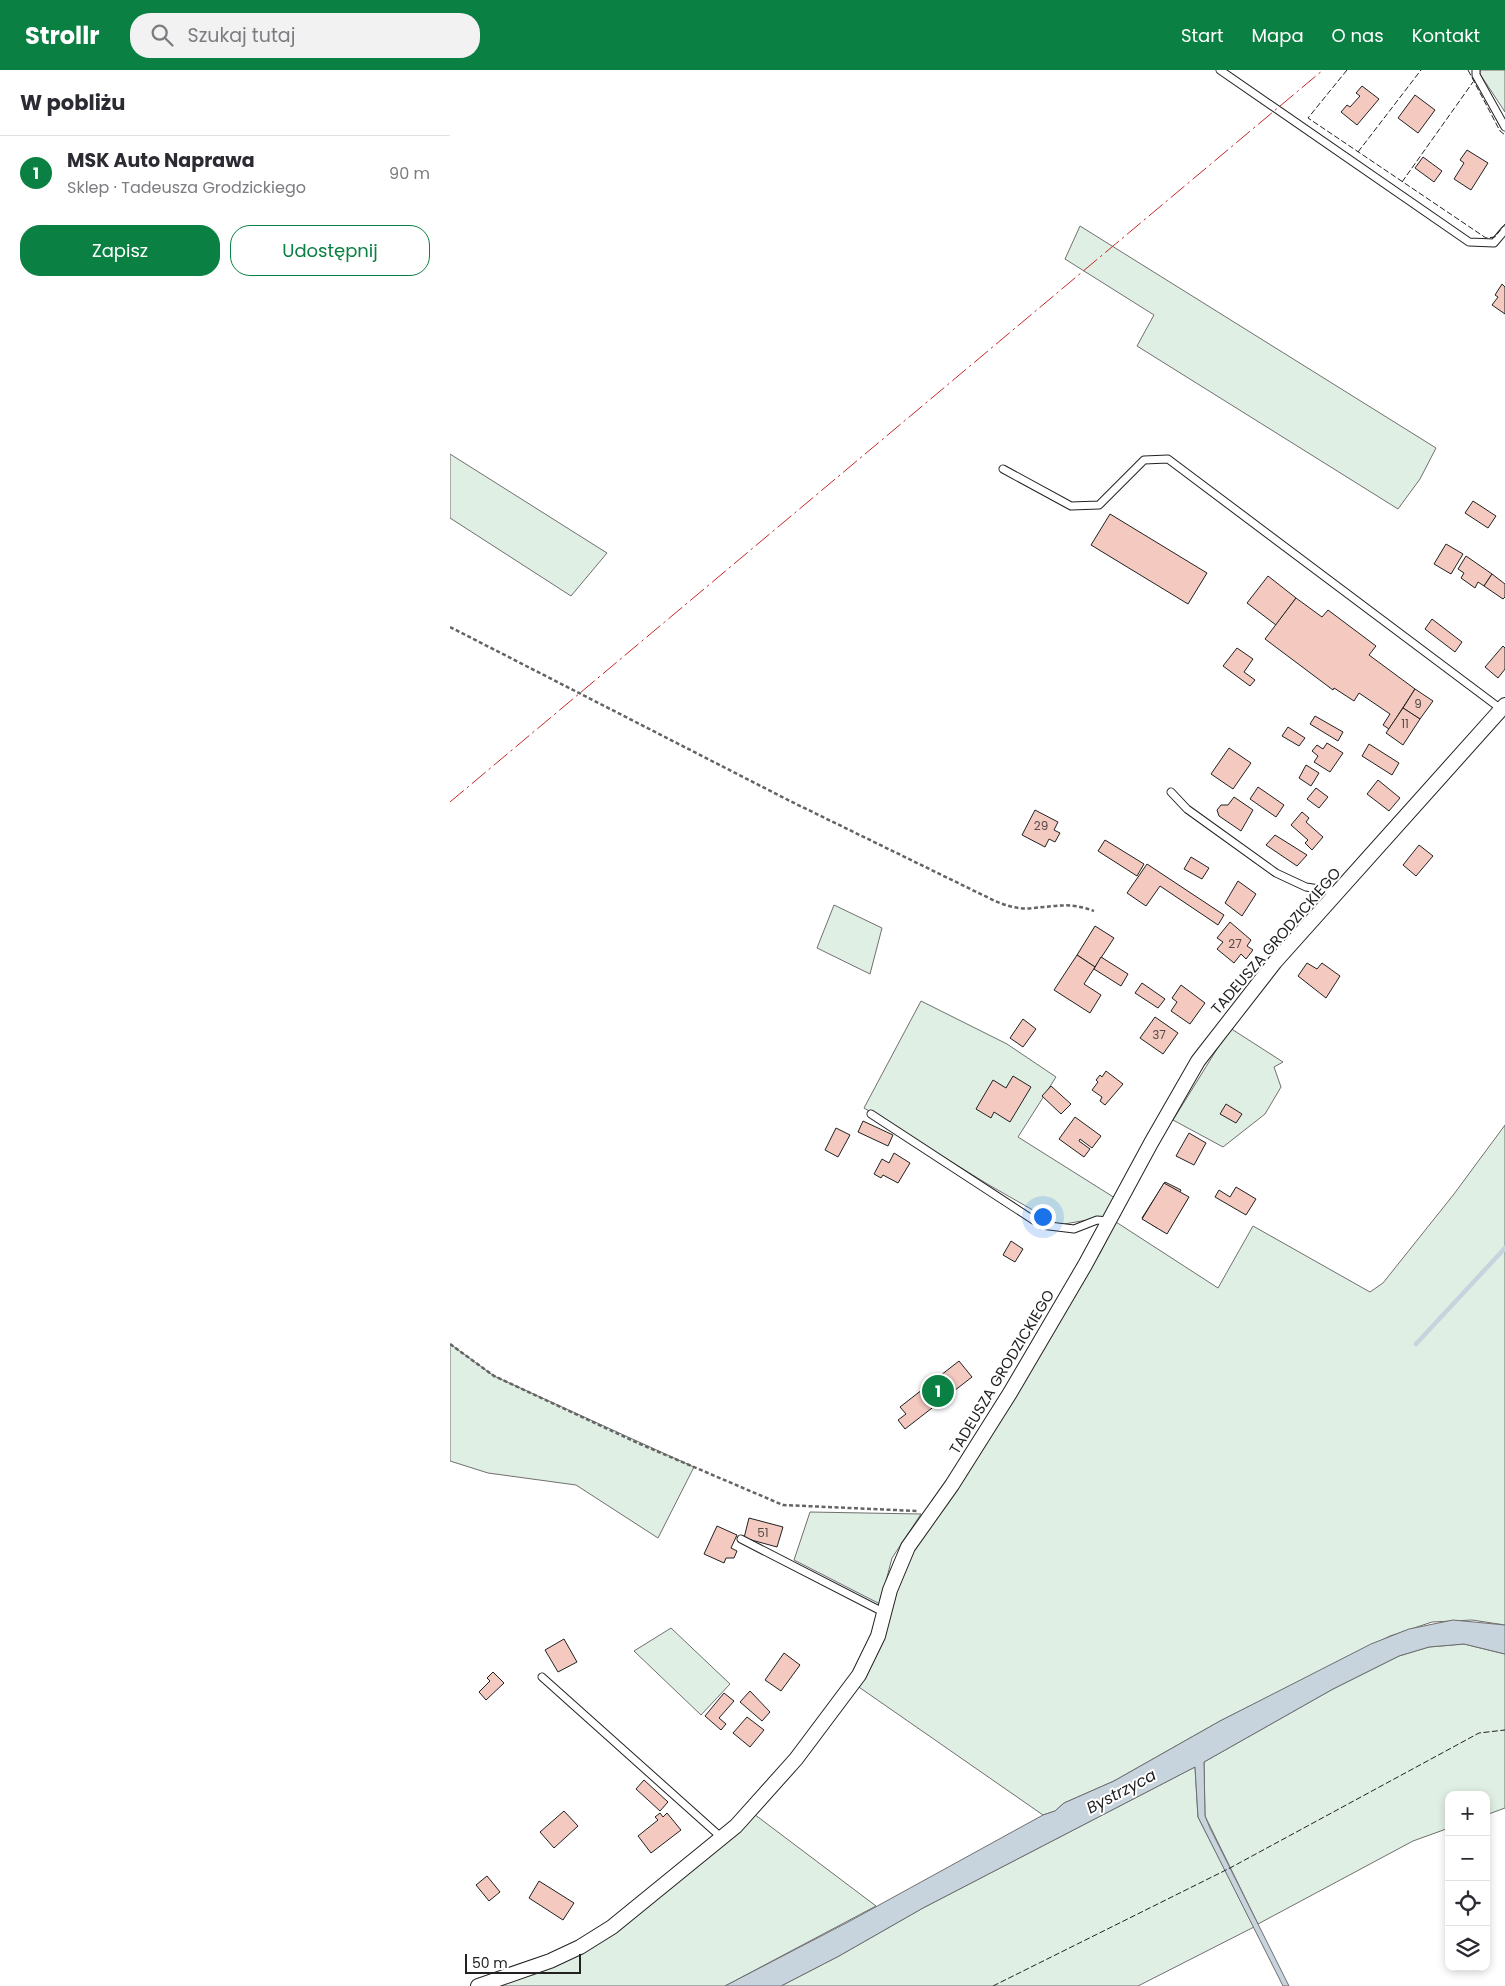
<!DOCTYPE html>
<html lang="pl">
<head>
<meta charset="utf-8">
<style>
  body { margin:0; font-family:Poppins,sans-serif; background:#f2f2f3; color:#2b2b33 }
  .controls { position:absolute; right:15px; bottom:15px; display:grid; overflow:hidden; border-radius:10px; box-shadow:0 2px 8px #0003 }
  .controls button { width:45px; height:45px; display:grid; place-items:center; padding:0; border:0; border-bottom:1px solid #e1e1e2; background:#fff; color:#2b2b33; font:25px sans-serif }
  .scale { position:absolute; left:15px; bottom:12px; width:116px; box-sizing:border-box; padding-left:5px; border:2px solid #222; border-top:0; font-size:14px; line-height:18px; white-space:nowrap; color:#222; -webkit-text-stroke:4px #fff; paint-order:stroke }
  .you { position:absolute; left:592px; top:1146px; width:18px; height:18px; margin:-12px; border:4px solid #fff; border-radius:50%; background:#1a73e8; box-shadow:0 0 0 8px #1a73e833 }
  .badge { display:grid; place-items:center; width:32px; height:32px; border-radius:50%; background:#0b8043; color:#fff; font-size:16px; font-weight:700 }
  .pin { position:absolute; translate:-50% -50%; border:2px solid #fff; box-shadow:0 1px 5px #0006 }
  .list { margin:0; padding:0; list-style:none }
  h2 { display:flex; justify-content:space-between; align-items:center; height:65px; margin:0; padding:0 20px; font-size:21px }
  h2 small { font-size:16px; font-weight:400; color:#7c7c81 }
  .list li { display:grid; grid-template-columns:32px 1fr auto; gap:15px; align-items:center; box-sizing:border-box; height:75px; padding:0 20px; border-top:1px solid #e1e1e2 }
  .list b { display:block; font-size:19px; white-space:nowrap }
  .list p { margin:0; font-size:16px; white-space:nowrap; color:#7c7c81 }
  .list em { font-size:16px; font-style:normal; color:#7c7c81 }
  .actions { display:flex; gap:10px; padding:15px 20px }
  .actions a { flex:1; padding:11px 0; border:1px solid #0b8043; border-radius:20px; text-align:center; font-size:18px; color:#0b8043 }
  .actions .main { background:#0b8043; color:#fff }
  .icon { flex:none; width:28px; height:28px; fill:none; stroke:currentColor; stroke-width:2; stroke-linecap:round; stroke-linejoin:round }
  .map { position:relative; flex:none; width:1055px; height:1916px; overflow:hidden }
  header { display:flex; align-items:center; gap:30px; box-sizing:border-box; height:70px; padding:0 25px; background:#0b8043; color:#fff }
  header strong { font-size:24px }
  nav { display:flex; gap:28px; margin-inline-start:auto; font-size:18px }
  .search { width:350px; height:45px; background:#f2f2f3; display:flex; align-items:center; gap:12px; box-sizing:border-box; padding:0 18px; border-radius:20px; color:#7c7c81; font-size:19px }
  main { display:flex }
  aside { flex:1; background:#fff }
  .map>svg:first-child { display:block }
  .green { fill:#e0efe3; stroke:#6f6f6f }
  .water { fill:#c7d3dd; stroke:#6f6f6f }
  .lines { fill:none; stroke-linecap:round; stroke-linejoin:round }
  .stream { stroke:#c7d3dd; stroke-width:4.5 }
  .building { fill:#f3c9c0; stroke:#222 }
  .service-casing { stroke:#222; stroke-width:9 }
  .minor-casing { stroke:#222; stroke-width:16 }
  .path { stroke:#646464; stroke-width:2.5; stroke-dasharray:4 2.5; stroke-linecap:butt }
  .service { stroke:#fff; stroke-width:7 }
  .minor { stroke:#fff; stroke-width:14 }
  .fence { stroke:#222; stroke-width:1; stroke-dasharray:6 2.5; stroke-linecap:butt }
  .power { stroke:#c62828; stroke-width:1; stroke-dasharray:18 4 2.5 4; stroke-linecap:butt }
  .labels { text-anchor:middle; stroke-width:4; stroke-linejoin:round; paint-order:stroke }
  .number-label { font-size:12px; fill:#564c4a }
  .street-label { font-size:15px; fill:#222; stroke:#fff }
  .water-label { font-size:16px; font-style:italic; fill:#222; stroke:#fff }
</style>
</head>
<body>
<header>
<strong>Strollr</strong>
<div class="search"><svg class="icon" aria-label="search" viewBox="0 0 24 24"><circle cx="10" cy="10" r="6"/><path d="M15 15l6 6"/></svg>Szukaj tutaj</div>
<nav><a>Start</a><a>Mapa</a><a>O nas</a><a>Kontakt</a></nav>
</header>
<main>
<aside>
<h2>W pobliżu<small></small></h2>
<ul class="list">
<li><span class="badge">1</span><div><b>MSK Auto Naprawa</b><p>Sklep · Tadeusza Grodzickiego</p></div><em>90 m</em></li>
</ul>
<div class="actions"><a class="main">Zapisz</a><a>Udostępnij</a></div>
</aside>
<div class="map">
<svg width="1055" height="1916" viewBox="0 0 1055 1916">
  <rect width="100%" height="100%" fill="#fff"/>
  <g class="green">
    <polygon points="1030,0 1055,0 1055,42 1030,4"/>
    <polygon points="630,156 986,378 970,409 948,439 687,276 704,245 615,189"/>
    <polygon points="0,384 157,483 121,526 0,448"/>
    <polygon points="384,835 432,858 420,904 367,878"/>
    <polygon points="471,931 557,974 606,1007 568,1067 665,1128 654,1147 609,1155 539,1115 414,1038"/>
    <polygon points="780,958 833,992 824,997 831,1017 815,1044 773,1077 723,1050"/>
    <polygon points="1055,1055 1055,1555 1022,1550 982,1552 940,1566 770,1651 664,1711 614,1733 605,1741 593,1745 403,1613 458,1477 506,1421 650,1183 666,1152 768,1218 803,1156 920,1222 933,1213 1004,1124"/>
    <polygon points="0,1274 44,1306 244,1397 208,1468 126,1415 38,1403 0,1391"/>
    <polygon points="360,1442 471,1444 442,1488 430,1534 344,1490"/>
    <polygon points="221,1558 280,1614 251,1645 184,1581"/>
    <polygon points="1014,1574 1055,1584 1055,1738 1036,1745 1036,1725 999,1725 999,1758 963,1771 808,1854 755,1746 754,1692 883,1619 949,1586 979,1577"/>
    <polygon points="745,1697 748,1747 804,1857 688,1916 331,1916 389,1886 473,1838"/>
    <polygon points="300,1741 426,1836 275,1916 28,1916 106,1883 156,1858"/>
  </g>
  <polygon class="water" points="1003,1550 1055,1555 1055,1584 1014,1574 979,1577 949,1586 883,1619 754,1692 755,1746 760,1758 839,1916 833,1916 748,1747 745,1697 473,1838 389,1886 331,1916 275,1916 400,1851 593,1745 605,1741 614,1733 664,1711 770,1651 921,1574 959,1559"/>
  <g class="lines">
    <polyline class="stream" points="966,1274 1055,1178"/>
  </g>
  <g class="building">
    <polygon points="912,16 929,29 907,55 891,42 897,35 900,37 910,26 906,23"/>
    <polygon points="965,25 985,40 968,63 948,48"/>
    <polygon points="1017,80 1038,93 1021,120 1004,109 1014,93 1010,90"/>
    <polygon points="973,87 992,101 984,112 965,98"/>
    <polygon points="1052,214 1055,217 1055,244 1042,235 1048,227 1045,225"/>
    <polygon points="1023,431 1046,446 1038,458 1015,443"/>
    <polygon points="660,444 757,503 738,534 641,475"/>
    <polygon points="996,474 1013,484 1001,504 984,494"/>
    <polygon points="1016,486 1042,504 1034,516 1028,512 1025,518 1011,508 1014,503 1008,499"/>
    <polygon points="1042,504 1055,514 1055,527 1053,529 1034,516"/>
    <polygon points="818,506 846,528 826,555 797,533"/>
    <polygon points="846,528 872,547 878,540 926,576 919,585 965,619 939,659 933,655 940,644 909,623 904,631 884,618 883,620 815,569"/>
    <polygon points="982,549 1012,572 1005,582 975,559"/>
    <polygon points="1053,576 1055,578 1055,599 1048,608 1035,597"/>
    <polygon points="787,578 803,589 794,602 805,610 800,616 773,596"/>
    <polygon points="965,619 983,631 970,649 953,638"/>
    <polygon points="953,638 970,649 953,675 936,663"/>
    <polygon points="865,646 893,662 888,671 860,654"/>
    <polygon points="838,657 855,668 849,676 832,666"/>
    <polygon points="877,673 893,683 880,702 864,692 868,686 862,681 867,675 873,679"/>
    <polygon points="919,674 949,693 942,705 912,686"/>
    <polygon points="779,678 801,693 783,719 761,704"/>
    <polygon points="856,695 869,703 861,716 849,708"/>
    <polygon points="928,710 950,728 939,741 917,724"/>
    <polygon points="808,717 834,735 826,747 800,729"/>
    <polygon points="866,718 878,727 869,738 857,729"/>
    <polygon points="784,727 803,740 791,761 769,746 767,740 771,735 778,735"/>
    <polygon points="585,740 608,752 604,760 610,763 605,772 599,769 595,777 572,765"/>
    <polygon points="852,742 859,748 856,752 873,767 862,780 855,773 858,770 841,755"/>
    <polygon points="825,765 857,785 847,796 816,775"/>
    <polygon points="655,770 694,794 687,806 648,781"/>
    <polygon points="969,775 983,786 966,806 953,795"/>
    <polygon points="741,787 759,798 752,809 734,799"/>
    <polygon points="697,794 774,845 768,855 710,816 696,836 677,823"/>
    <polygon points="788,811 806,824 792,846 775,833"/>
    <polygon points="780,852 801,870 797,876 803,880 796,889 791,884 784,893 767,879 773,872 767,868"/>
    <polygon points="645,856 664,868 645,897 627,885"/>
    <polygon points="627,885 645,897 634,914 651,925 640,943 604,920"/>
    <polygon points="651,887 678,904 671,916 644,899"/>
    <polygon points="857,893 867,899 872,893 890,906 876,928 848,906"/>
    <polygon points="692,913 715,929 708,938 685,923"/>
    <polygon points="731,915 755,933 740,954 721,941 727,932 722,928"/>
    <polygon points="705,947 728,963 713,984 690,968"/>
    <polygon points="573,949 586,959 573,977 560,968"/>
    <polygon points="656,1001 673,1014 655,1035 650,1031 652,1027 642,1020 648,1012 646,1010 650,1005 652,1007"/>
    <polygon points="563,1006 581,1017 560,1052 544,1042 541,1048 526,1039 543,1010 556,1018"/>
    <polygon points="601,1016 621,1034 611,1044 592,1026"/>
    <polygon points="776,1034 792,1044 786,1053 770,1044"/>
    <polygon points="625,1047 651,1066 642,1078 630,1069 629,1071 640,1079 634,1087 609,1069"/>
    <polygon points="413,1051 443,1065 438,1076 408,1062"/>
    <polygon points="386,1058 400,1065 388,1087 375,1080"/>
    <polygon points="739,1063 756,1073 744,1095 726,1086"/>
    <polygon points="444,1083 460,1093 448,1113 433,1105 431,1108 424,1104 432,1089 439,1093"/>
    <polygon points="715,1112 731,1120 728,1125 737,1130 719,1159 710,1154 707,1158 692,1148"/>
    <polygon points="714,1113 739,1127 717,1164 692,1149"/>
    <polygon points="786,1117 806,1129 796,1145 765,1127 769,1120 780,1127"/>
    <polygon points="561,1171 573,1179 565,1192 553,1185"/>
    <polygon points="509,1291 522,1307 455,1359 448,1350 456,1344 450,1337"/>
    <polygon points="299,1448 333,1457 327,1477 294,1468"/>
    <polygon points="267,1456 287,1465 281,1478 287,1481 284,1488 276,1488 274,1493 254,1484"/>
    <polygon points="114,1569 127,1592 108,1602 95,1580"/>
    <polygon points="334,1583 350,1595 331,1621 315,1610"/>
    <polygon points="43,1602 54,1613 36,1630 29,1622 40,1611 37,1608"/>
    <polygon points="300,1621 320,1642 312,1651 290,1632"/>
    <polygon points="274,1623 284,1631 269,1648 276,1654 271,1660 255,1646"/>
    <polygon points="297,1647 314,1660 300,1677 283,1663"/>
    <polygon points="194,1710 218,1732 210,1741 186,1719"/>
    <polygon points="114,1741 128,1756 104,1778 90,1762"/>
    <polygon points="210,1743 213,1747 217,1743 231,1760 201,1783 188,1766 208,1750 205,1747"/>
    <polygon points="37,1806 50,1822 39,1831 26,1815"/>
    <polygon points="89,1811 124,1833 113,1850 79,1828"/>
  </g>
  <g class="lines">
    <g class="service-casing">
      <g id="service">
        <polyline points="770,0 1019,172 1044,173 1055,160"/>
        <polyline points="1026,0 1026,5 1055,57"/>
        <polyline points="553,399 621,436 649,435 694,390 718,389 1051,639"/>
        <polyline points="721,722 737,739 826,803 856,817 889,822"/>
        <polyline points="421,1044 591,1155 624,1159 647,1150 658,1151"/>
        <polyline points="291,1469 435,1543"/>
        <polyline points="92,1607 272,1768"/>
      </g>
    </g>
    <g class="minor-casing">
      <polyline id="minor" points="28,1916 100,1891 130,1877 162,1857 286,1756 346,1689 409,1605 428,1566 440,1520 458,1477 502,1415 560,1323 635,1195 701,1073 748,991 825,892 1055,635"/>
    </g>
    <g class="path">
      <path d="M 0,557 L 340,731 L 545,831 C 557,836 570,840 583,838 C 608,836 620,832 644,841"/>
      <polyline points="0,1274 44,1306 190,1374 333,1435 467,1441"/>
    </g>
    <use href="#service" class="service"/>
    <use href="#minor" class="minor"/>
    <g class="fence">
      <polyline points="897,0 858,48 1036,168 1045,167 1055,154"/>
      <polyline points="1018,0 1050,61 1055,65"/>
      <polyline points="908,82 971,0"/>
      <polyline points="952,112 1023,12"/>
      <polyline points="543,1916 780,1798 1029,1663 1055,1660"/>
    </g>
    <polyline class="power" points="0,732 873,0"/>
  </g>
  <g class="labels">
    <g class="number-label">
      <text x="968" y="638">9</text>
      <text x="955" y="658">11</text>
      <text x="591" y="760">29</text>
      <text x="785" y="878">27</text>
      <text x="709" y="969">37</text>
      <text x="313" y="1467">51</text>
    </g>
    <g class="street-label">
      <text transform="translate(826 871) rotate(-49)" y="5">TADEUSZA GRODZICKIEGO</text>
      <text transform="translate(552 1302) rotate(-59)" y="5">TADEUSZA GRODZICKIEGO</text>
    </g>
    <g class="water-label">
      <text transform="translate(671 1721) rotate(-28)" y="6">Bystrzyca</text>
    </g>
  </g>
</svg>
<div class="controls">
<button>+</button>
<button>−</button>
<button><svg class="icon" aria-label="locate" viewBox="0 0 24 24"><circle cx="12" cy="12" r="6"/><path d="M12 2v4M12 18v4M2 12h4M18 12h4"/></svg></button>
<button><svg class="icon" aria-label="layers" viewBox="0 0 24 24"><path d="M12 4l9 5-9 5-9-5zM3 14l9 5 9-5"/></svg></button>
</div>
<div class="scale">50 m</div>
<div class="you"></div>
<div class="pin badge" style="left:488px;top:1321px">1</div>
</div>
</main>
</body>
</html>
